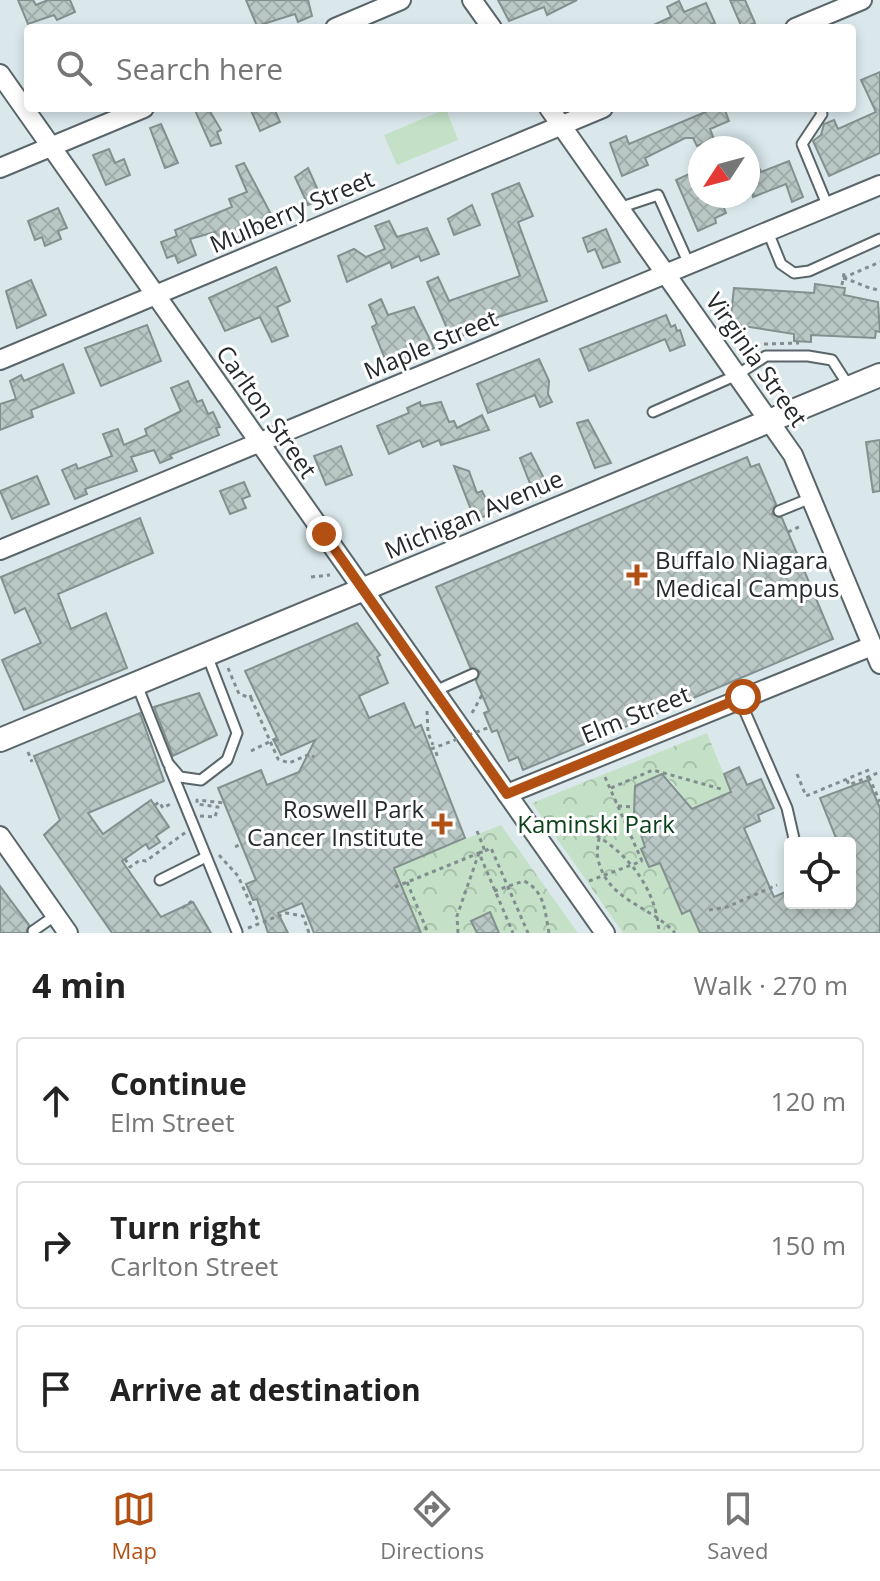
<!DOCTYPE html>
<html lang="en">
<head>
<meta charset="utf-8">
<style>
  body { margin:0; font-family:"Open Sans",sans-serif; background:#f6f6f6; color:#222 }
  .controls { position:absolute; right:24px; bottom:24px; display:grid; overflow:hidden; border-radius:8px; box-shadow:0 4px 12px #0003 }
  .controls button { width:72px; height:72px; display:grid; place-items:center; padding:0; border:0; border-bottom:2px solid #e0e0e0; background:#fff; color:#222; font:40px sans-serif }
  .compass { position:absolute; left:688px; top:136px; width:72px; height:72px; border-radius:50%; background:#fff; box-shadow:0 4px 12px #0003; rotate:234deg }
  .stop { position:absolute; width:24px; height:24px; margin:-18px; border:6px solid #b25014; border-radius:50%; background:#fff }
  .stop.end { background:#b25014; border-color:#fff; box-shadow:0 2px 8px #0008 }
  .list { margin:0; padding:0; list-style:none }
  h2 { display:flex; justify-content:space-between; align-items:center; height:104px; margin:0; padding:0 32px; font-size:34px }
  h2 small { font-size:26px; font-weight:400; color:#767676 }
  .list li { display:grid; grid-template-columns:52px 1fr auto; gap:24px; align-items:center; box-sizing:border-box; height:128px; margin:0 16px 16px; padding:0 16px; border:2px solid #e0e0e0; border-radius:8px }
  .list b { display:block; font-size:30px; white-space:nowrap }
  .list p { margin:0; font-size:26px; white-space:nowrap; color:#767676 }
  .list em { font-size:26px; font-style:normal; color:#767676 }
  .icon { flex:none; width:44px; height:44px; fill:none; stroke:currentColor; stroke-width:2; stroke-linecap:round; stroke-linejoin:round }
  .map { position:relative; flex:none; width:880px; height:933px; overflow:hidden }
  .search { position:absolute; background:#fff; box-shadow:0 4px 12px #0003; left:24px; right:24px; top:24px; height:88px; display:flex; align-items:center; gap:20px; box-sizing:border-box; padding:0 28px; border-radius:8px; color:#767676; font-size:30px }
  .sheet { height:536px; background:#fff }
  nav { display:flex; justify-content:space-around; align-items:center; box-sizing:border-box; height:112px; border-top:2px solid #e0e0e0; background:#fff; font-size:22px; color:#767676 }
  nav a { display:grid; justify-items:center; gap:4px }
  nav .on { color:#b25014 }
  .map>svg:first-child { display:block }
  .park { fill:url(#park-crowns) }
  .garden { fill:#c4e1c7 }
  .building { fill:url(#building-cross-hatch); stroke:#83918e; stroke-width:2 }
  .lines { fill:none; stroke-linecap:round; stroke-linejoin:round }
  .service-casing { stroke:#596569; stroke-width:13 }
  .minor-casing { stroke:#596569; stroke-width:22 }
  .tertiary-casing { stroke:#596569; stroke-width:26 }
  .path { stroke:#838d90; stroke-width:3; stroke-dasharray:4 4; stroke-linecap:butt }
  .service { stroke:#fff; stroke-width:9 }
  .minor { stroke:#fff; stroke-width:18 }
  .tertiary { stroke:#fff; stroke-width:22 }
  .path-bridge { stroke:#838d90; stroke-width:3; stroke-dasharray:4 4; stroke-linecap:butt }
  .route { stroke:#b25014; stroke-width:10 }
  .poi-dot { fill:#b25014; stroke:#fff; stroke-width:3 }
  .labels { text-anchor:middle; stroke-width:6; stroke-linejoin:round; paint-order:stroke }
  .street-label { font-size:24px; fill:#24292b; stroke:#fff }
  .poi-label { font-size:24px; fill:#24292b; stroke:#fff; text-anchor:start }
  .park-label { font-size:24px; fill:#0a4119; stroke:#fff }
</style>
</head>
<body>
<div class="map">
<svg width="880" height="933" viewBox="0 0 880 933">
  <defs>
    <pattern id="park-crowns" width="20" height="18" patternUnits="userSpaceOnUse" patternTransform="scale(2)"><rect width="20" height="18" fill="#c4e1c7"/><path d="M2 6a3 3 0 1 1 6 0M12 15a3 3 0 1 1 6 0" fill="none" stroke="#a8c1ab"/></pattern>
    <pattern id="building-cross-hatch" width="8" height="8" patternUnits="userSpaceOnUse" patternTransform="scale(2)"><rect width="8" height="8" fill="#bac8c5"/><path d="M0 0l8 8M0 8l8-8" fill="none" stroke="#a0aca9"/></pattern>
  </defs>
  <rect width="100%" height="100%" fill="#dae8ec"/>
  <g class="park">
    <path d="M 707,733 L 731,792 L 692,809 L 672,782 L 662,774 L 635,786 C 632,809 636,826 645,847 L 641,850 L 649,867 L 660,863 L 682,914 L 690,910 L 700,933 L 623,933 L 532,803 Z"/>
    <polygon points="501,825 578,933 421,933 403,888 388,870"/>
  </g>
  <polygon class="garden" points="446,109 458,140 397,165 384,135"/>
  <g class="building">
    <polygon points="18,0 33,0 36,5 48,0 70,0 75,12 57,20 54,15 28,24"/>
    <polygon points="246,0 308,0 312,16 298,22 295,14 257,26"/>
    <polygon points="498,0 577,0 547,15 544,7 509,21"/>
    <polygon points="730,0 745,0 755,23 742,28"/>
    <polygon points="679,1 684,12 706,3 715,23 702,28 647,28 671,17 667,7"/>
    <polygon points="880,72 880,153 829,176 813,141 821,135 824,124 834,120 838,129 876,112 861,80"/>
    <polygon points="194,108 208,108 221,130 217,132 221,143 211,146"/>
    <polygon points="250,108 274,108 280,122 260,131"/>
    <polygon points="707,108 724,108 729,121 710,129 714,139 697,146 693,138 685,138 645,158 648,165 622,176 610,143 626,136 629,144 708,111"/>
    <polygon points="161,124 178,163 165,168 150,128"/>
    <polygon points="109,149 115,163 124,159 130,175 106,185 93,155"/>
    <polygon points="789,161 803,197 792,202 786,184 753,197 748,169 758,165 761,172"/>
    <polygon points="244,163 274,220 221,246 215,232 190,239 196,255 178,263 175,255 167,258 161,242 177,236 175,230 232,207 229,199 247,192 236,166"/>
    <polygon points="308,168 322,199 308,205 295,177"/>
    <polygon points="700,169 700,196 719,196 726,213 715,218 716,223 698,231 676,180"/>
    <polygon points="519,183 533,216 518,222 547,301 495,318 496,322 452,340 427,282 438,277 449,301 520,276 492,194"/>
    <polygon points="472,205 480,225 454,235 448,219"/>
    <polygon points="58,208 67,228 58,231 61,239 45,246 42,237 35,240 28,221"/>
    <polygon points="389,221 397,237 427,228 439,254 421,261 419,256 392,268 390,262 347,282 338,256 354,249 366,257 385,249 375,226"/>
    <polygon points="606,229 620,262 603,268 595,249 588,252 583,238"/>
    <polygon points="276,267 290,301 277,307 288,336 272,342 260,317 225,331 209,298"/>
    <polygon points="31,280 46,315 17,328 6,291"/>
    <polygon points="815,284 845,288 844,295 878,302 880,332 876,331 875,338 811,335 811,342 794,341 794,334 730,324 734,288 814,293"/>
    <polygon points="381,299 388,315 414,307 434,348 389,369 372,327 377,324 369,305"/>
    <polygon points="666,315 671,327 675,325 677,331 680,330 685,345 670,351 665,339 589,371 580,349"/>
    <polygon points="147,325 161,361 101,386 85,348"/>
    <polygon points="539,359 549,381 548,394 552,402 540,407 535,395 488,413 477,384"/>
    <polygon points="63,364 74,393 31,410 33,417 0,430 0,404 16,399 10,381 21,375 24,381"/>
    <polygon points="188,381 197,402 202,400 208,414 213,412 220,427 216,428 219,435 170,455 172,458 160,463 154,450 131,457 137,471 85,489 87,494 75,499 62,470 76,464 78,469 112,456 103,434 118,429 124,445 147,435 145,429 181,411 171,388"/>
    <polygon points="420,402 421,406 441,402 449,422 454,421 457,428 482,415 489,430 441,445 439,440 423,447 420,440 389,454 377,426 409,413 407,408"/>
    <polygon points="588,420 611,463 595,468 577,423"/>
    <polygon points="880,440 880,491 873,492 866,442"/>
    <polygon points="341,446 352,475 326,485 314,456"/>
    <polygon points="531,453 551,492 536,499 520,458"/>
    <polygon points="747,457 751,467 759,464 776,504 772,514 782,518 833,639 523,770 518,757 509,761 497,730 492,732 484,713 489,711 476,681 480,672 470,667 436,587"/>
    <polygon points="454,466 469,471 477,493 482,491 487,501 488,515 475,520"/>
    <polygon points="37,476 49,504 12,519 0,491"/>
    <polygon points="244,482 250,496 242,499 246,508 230,514 220,491"/>
    <polygon points="140,518 153,553 58,594 71,629 106,613 127,668 24,710 2,660 41,643 25,608 15,613 1,577"/>
    <polygon points="357,623 380,655 377,657 388,683 359,696 369,718 404,703 415,728 421,725 465,838 394,868 421,933 314,933 302,903 278,913 288,933 268,933 257,899 253,900 246,884 256,880 218,788 261,770 267,785 299,772 315,740 281,755 274,741 278,740 245,671"/>
    <polygon points="199,693 217,735 173,756 154,707"/>
    <polygon points="140,713 164,781 88,813 103,834 151,800 169,827 156,836 160,842 149,849 146,844 122,861 161,917 193,902 211,933 112,933 44,835 60,820 34,756"/>
    <polygon points="739,767 747,785 761,779 774,808 758,815 760,821 744,828 774,897 790,890 790,903 850,903 850,843 838,843 820,798 868,780 880,808 880,933 700,933 690,910 682,914 660,863 649,867 641,849 645,847 634,813 635,786 662,774 692,809 731,792 724,774"/>
    <polygon points="0,886 29,925 26,933 0,933"/>
    <polygon points="490,912 499,933 477,933 471,921"/>
  </g>
  <g class="lines">
    <g class="service-casing">
      <g id="service">
        <polyline points="820,108 822,114 802,144 828,207"/>
        <polyline points="619,208 658,195 689,264"/>
        <polyline points="768,232 781,264 794,273 809,271 880,239"/>
        <polyline points="653,412 737,375 766,356 808,356 832,360 850,388"/>
        <polyline points="779,511 811,498"/>
        <polyline points="137,685 168,763 180,777 201,780 227,760 237,733 207,655"/>
        <polyline points="435,691 473,674"/>
        <polyline points="739,698 787,808 795,843"/>
        <polyline points="170,768 237,932"/>
        <polyline points="160,880 206,857"/>
        <polyline points="33,931 56,915"/>
      </g>
    </g>
    <g class="minor-casing">
      <g id="minor">
        <polyline points="472,0 492,28"/>
        <polyline points="335,28 401,0"/>
        <polyline points="795,28 862,0"/>
        <polyline points="0,74 605,933"/>
        <polyline points="549,108 793,455 880,664"/>
        <polyline points="0,168 144,108"/>
        <polyline points="0,360 603,108"/>
        <polyline points="0,550 880,185"/>
        <polyline points="507,794 872,646"/>
        <polyline points="0,836 68,933"/>
      </g>
    </g>
    <g class="tertiary-casing">
      <polyline id="tertiary" points="0,740 880,375"/>
    </g>
    <g class="path">
      <path d="M 843,278 C 858,282 864,288 880,290"/>
      <polyline points="843,278 880,262"/>
      <polyline points="842,285 844,273"/>
      <polyline points="707,304 731,306"/>
      <polyline points="764,344 799,343"/>
      <polyline points="788,532 801,526"/>
      <polyline points="311,577 330,575"/>
      <polyline points="228,668 239,694 251,698 249,691"/>
      <polyline points="251,698 278,759 289,763 310,754 314,757"/>
      <polyline points="427,711 428,733 433,745"/>
      <polyline points="472,713 482,695"/>
      <polyline points="251,751 277,738"/>
      <polyline points="28,752 32,762"/>
      <polyline points="436,752 438,759"/>
      <polyline points="797,774 806,796 871,769"/>
      <polyline points="605,777 642,861 646,860"/>
      <polyline points="869,777 880,802"/>
      <polyline points="847,780 849,785 880,772"/>
      <polyline points="611,788 653,770 721,789"/>
      <polyline points="155,805 159,802 163,808 172,803"/>
      <polyline points="618,806 634,807"/>
      <path d="M 600,814 C 604,829 595,844 598,859 C 607,901 650,905 675,933"/>
      <polyline points="200,816 215,817 218,807 197,804 197,800 225,803"/>
      <path d="M 544,818 C 602,824 656,873 659,933"/>
      <polyline points="477,831 485,851 479,853 513,933"/>
      <polyline points="235,847 241,844"/>
      <polyline points="485,851 491,848 528,933"/>
      <polyline points="219,855 238,876 259,923"/>
      <polyline points="125,859 130,867 140,860 146,861 186,832"/>
      <polyline points="589,881 642,861"/>
      <polyline points="407,882 428,933"/>
      <polyline points="395,887 479,853"/>
      <path d="M 494,891 L 524,881 C 545,891 545,912 549,933"/>
      <polyline points="182,908 194,900"/>
      <polyline points="709,910 727,907 777,885"/>
      <polyline points="248,928 286,913 303,916 309,933"/>
      <polyline points="146,932 151,929"/>
      <polyline points="458,933 457,916 479,853"/>
    </g>
    <use href="#service" class="service"/>
    <use href="#minor" class="minor"/>
    <use href="#tertiary" class="tertiary"/>
    <polyline class="path-bridge" points="431,749 490,727"/>
  </g>
  <g class="lines">
    <polyline class="route" points="324,534 507,794 743,697"/>
  </g>
  <g class="poi-dot">
    <path d="M633 563h8v8h8v8h-8v8h-8v-8h-8v-8h8z"/>
    <path d="M438 812h8v8h8v8h-8v8h-8v-8h-8v-8h8z"/>
  </g>
  <g class="labels">
    <g class="street-label">
      <text transform="translate(292 212) rotate(-23)" y="8">Mulberry Street</text>
      <text transform="translate(431 345) rotate(-23)" y="8">Maple Street</text>
      <text transform="translate(756 360) rotate(55)" y="8">Virginia Street</text>
      <text transform="translate(266 412) rotate(55)" y="8">Carlton Street</text>
      <text transform="translate(474 515) rotate(-23)" y="8">Michigan Avenue</text>
      <text transform="translate(636 715) rotate(-22)" y="8">Elm Street</text>
    </g>
    <g class="poi-label">
      <text x="655" y="569">Buffalo Niagara<tspan x="655" dy="28">Medical Campus</tspan></text>
      <text x="424" y="818" text-anchor="end">Roswell Park<tspan x="424" dy="28">Cancer Institute</tspan></text>
    </g>
    <g class="park-label">
      <text x="596" y="833">Kaminski Park</text>
    </g>
  </g>
</svg>
<div class="controls">
<button><svg class="icon" aria-label="locate" viewBox="0 0 24 24"><circle cx="12" cy="12" r="6"/><path d="M12 2v4M12 18v4M2 12h4M18 12h4"/></svg></button>
</div>
<svg class="compass" viewBox="-18 -18 36 36"><path d="M0-13l5 13h-10z" fill="#e53935"/><path d="M0 13l5-13h-10z" fill="#767676"/></svg>
<div class="stop" style="left:743px;top:697px"></div>
<div class="stop end" style="left:324px;top:534px"></div>
<div class="search"><svg class="icon" aria-label="search" viewBox="0 0 24 24"><circle cx="10" cy="10" r="6"/><path d="M15 15l6 6"/></svg>Search here</div>
</div>
<section class="sheet">
<h2>4 min<small>Walk · 270 m</small></h2>
<ul class="list">
<li><svg class="icon" aria-label="ahead" viewBox="0 0 24 24"><path d="M12 20V5M6 11l6-6 6 6"/></svg><div><b>Continue</b><p>Elm Street</p></div><em>120 m</em></li>
<li><svg class="icon" aria-label="right" viewBox="0 0 24 24"><path d="M7 20v-9h11M14 6l5 5-5 5"/></svg><div><b>Turn right</b><p>Carlton Street</p></div><em>150 m</em></li>
<li><svg class="icon" aria-label="arrive" viewBox="0 0 24 24"><path d="M6 21V4h12l-3 4 3 4H6"/></svg><div><b>Arrive at destination</b></div></li>
</ul>
</section>
<nav>
<a class="on"><svg class="icon" aria-label="map" viewBox="0 0 24 24"><path d="M3 6l6-2 6 2 6-2v14l-6 2-6-2-6 2zM9 4v14M15 6v14"/></svg>Map</a>
<a><svg class="icon" aria-label="directions" viewBox="0 0 24 24"><path d="M12 3l9 9-9 9-9-9zM9 14v-3h6M13 9l2 2-2 2"/></svg>Directions</a>
<a><svg class="icon" aria-label="saved" viewBox="0 0 24 24"><path d="M7 4h10v16l-5-4-5 4z"/></svg>Saved</a>
</nav>
</body>
</html>
